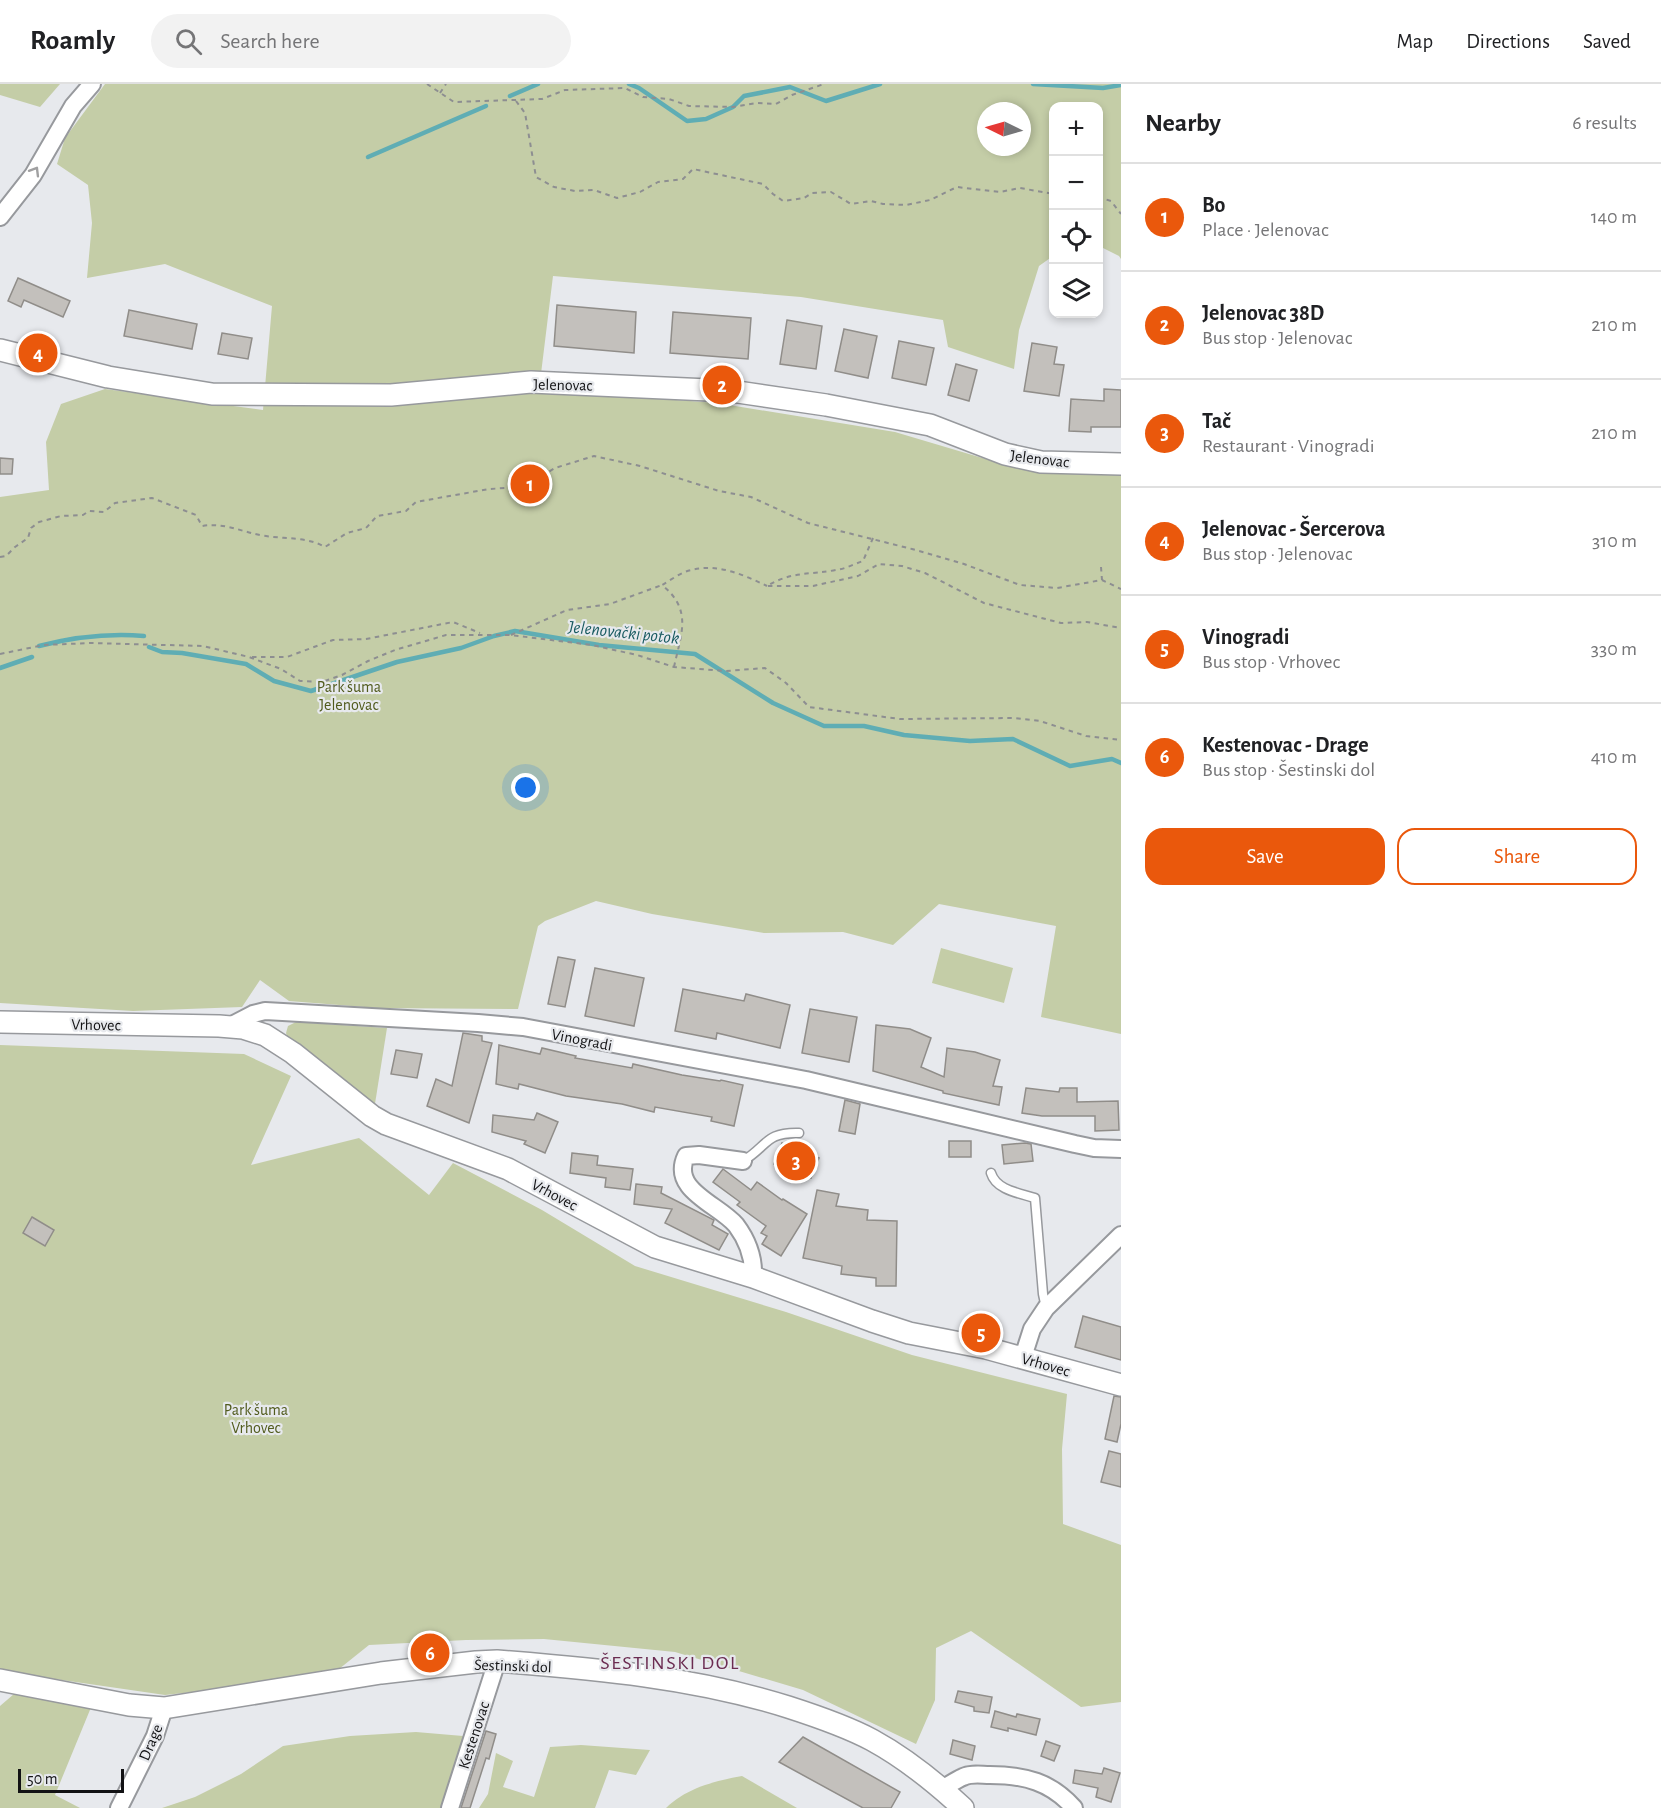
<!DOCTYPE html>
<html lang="en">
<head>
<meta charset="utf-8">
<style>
  body { margin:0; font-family:"Alegreya Sans",sans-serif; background:#f2f2f2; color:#202124 }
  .controls { position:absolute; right:18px; top:18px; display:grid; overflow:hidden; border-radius:12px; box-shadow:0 3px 9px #0003 }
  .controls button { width:54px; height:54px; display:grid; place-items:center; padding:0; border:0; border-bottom:2px solid #e0e0e0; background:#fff; color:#202124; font:30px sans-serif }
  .compass { position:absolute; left:977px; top:18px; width:54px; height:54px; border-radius:50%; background:#fff; box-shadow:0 3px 9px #0003; rotate:275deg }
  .scale { position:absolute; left:18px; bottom:15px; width:106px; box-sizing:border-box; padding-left:6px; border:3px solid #121214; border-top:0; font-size:16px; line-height:21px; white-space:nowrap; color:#121214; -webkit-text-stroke:4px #e7e9ed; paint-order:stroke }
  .you { position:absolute; left:526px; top:704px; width:21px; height:21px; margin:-15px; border:4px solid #fff; border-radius:50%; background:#1a73e8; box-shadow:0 0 0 9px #1a73e833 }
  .badge { display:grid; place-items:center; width:39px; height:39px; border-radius:50%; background:#ea580c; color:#fff; font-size:20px; font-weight:700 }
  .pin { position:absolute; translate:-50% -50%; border:3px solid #fff; box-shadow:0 2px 6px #0006 }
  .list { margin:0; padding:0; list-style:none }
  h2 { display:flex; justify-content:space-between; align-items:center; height:78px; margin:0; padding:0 24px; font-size:26px }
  h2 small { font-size:20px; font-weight:400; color:#757577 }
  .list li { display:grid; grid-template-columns:39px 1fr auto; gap:18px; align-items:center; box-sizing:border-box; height:108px; padding:0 24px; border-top:2px solid #e0e0e0 }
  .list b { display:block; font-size:22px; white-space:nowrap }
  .list p { margin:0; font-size:20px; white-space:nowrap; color:#757577 }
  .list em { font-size:20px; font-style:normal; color:#757577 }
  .actions { display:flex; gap:12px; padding:18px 24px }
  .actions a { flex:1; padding:14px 0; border:2px solid #ea580c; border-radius:18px; text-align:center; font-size:21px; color:#ea580c }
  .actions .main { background:#ea580c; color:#fff }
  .icon { flex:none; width:33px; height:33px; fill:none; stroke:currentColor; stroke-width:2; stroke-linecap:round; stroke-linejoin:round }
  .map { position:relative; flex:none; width:1121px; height:1724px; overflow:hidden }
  header { display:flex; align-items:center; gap:36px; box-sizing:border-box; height:84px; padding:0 30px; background:#fff; border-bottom:2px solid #e0e0e0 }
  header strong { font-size:28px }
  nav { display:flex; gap:33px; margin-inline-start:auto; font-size:21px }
  .search { width:420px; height:54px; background:#f2f2f2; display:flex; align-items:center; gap:15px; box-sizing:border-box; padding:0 21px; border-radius:33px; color:#757577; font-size:22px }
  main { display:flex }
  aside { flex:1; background:#fff }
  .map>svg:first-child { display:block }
  .green { fill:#c4cda7; fill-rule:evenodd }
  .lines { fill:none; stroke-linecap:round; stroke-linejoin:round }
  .stream { stroke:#5fadb4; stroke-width:4.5 }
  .building { fill:#c3c0bc; stroke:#908d89; stroke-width:1.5 }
  .service-casing { stroke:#97999d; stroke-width:11 }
  .minor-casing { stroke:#97999d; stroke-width:20 }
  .tertiary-casing { stroke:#97999d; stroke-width:24 }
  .path { stroke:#8d8e91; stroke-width:2; stroke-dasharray:4.5 4.5; stroke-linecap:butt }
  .service { stroke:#fff; stroke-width:8 }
  .minor { stroke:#fff; stroke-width:16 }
  .tertiary { stroke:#fff; stroke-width:21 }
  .oneway { stroke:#a0a0a1 }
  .labels { text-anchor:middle; stroke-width:4.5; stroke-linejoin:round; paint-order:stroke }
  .street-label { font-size:16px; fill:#121214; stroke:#e7e9ed }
  .park-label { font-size:16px; fill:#515b1d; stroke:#e7e9ed }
  .water-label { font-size:18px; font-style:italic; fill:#195b61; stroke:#e7e9ed }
  .quarter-label { font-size:20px; letter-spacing:1.5px; fill:#6b2c51; stroke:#e7e9ed }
</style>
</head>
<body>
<header>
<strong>Roamly</strong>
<div class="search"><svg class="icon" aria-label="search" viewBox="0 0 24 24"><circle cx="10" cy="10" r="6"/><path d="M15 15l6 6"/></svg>Search here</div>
<nav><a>Map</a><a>Directions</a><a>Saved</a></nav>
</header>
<main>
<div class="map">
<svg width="1121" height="1724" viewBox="0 0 1121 1724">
  <rect width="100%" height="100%" fill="#e7e9ed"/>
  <g class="green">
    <polygon points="0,0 60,0 40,23 0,11"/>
    <path d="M 105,0 L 1121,0 L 1121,175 L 1119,172 L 1099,162 L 1098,22 L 1054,22 L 1053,172 L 1039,182 L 1019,246 L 1014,285 L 948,263 L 943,236 L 801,213 L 553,192 L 539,306 L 717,319 L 895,348 L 1016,384 L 1092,391 L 1121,391 L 1121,950 L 1041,933 L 1056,842 L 939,820 L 893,861 L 843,848 L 764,849 L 652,830 L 596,817 L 545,837 L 538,842 L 518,925 L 377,924 L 289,917 L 260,896 L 242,923 L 133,927 L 0,919 L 0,413 L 49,406 L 46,358 L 61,320 L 105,305 L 263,326 L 272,222 L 165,180 L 87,194 L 92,139 L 88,101 L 57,80 L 65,54 ZM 986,27 L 1022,27 L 1022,63 L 986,63 Z"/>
    <polygon points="941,864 1013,884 1004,919 932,899"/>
    <polygon points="296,938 387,944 374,1026 288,955 286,949 288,942"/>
    <polygon points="0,961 244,970 291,992 251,1081 359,1054 429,1111 453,1079 542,1126 635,1182 786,1228 912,1271 1067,1310 1062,1365 1063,1440 1121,1461 1121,1618 1081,1623 971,1547 936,1564 935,1616 916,1660 803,1606 675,1568 544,1555 466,1556 369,1561 329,1593 165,1611 0,1587"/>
    <polygon points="21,1604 92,1621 55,1711 80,1724 0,1724 0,1622"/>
    <polygon points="416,1648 463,1652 443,1724 162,1724 195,1713 241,1690 283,1662 350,1652"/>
    <polygon points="581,1661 650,1666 636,1691 609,1686 595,1724 479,1724 488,1710 496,1669 513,1677 503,1703 534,1713 550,1663"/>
    <path d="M 742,1692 L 797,1724 L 666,1724 C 686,1704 715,1697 742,1692 Z"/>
  </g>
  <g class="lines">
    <g class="stream">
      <polyline points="629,0 639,4 687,37 706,35 733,23 744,12 790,3 826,17 880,0"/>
      <polyline points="1033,0 1103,4 1121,1"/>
      <polyline points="510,12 538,0"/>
      <polyline points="368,73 486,22"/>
      <path d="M 39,562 C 74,553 108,549 144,552"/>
      <polyline points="149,563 162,568 182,569 246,580 274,597 311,607 397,578 461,564 494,552 515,547 599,561 695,570 773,619 824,642 864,642 904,651 970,657 1013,655 1070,682 1112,675 1121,679"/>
      <polyline points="0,584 32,573"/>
    </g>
  </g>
  <g class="building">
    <polygon points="18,194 70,217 63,233 24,216 21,223 8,217"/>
    <polygon points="557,221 636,228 634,269 554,262"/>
    <polygon points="129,226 197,240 192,265 124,252"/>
    <polygon points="673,228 751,234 748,275 670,269"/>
    <polygon points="787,236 822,242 816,285 780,280"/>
    <polygon points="844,245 877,252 868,294 835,287"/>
    <polygon points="222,249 252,254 248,275 218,270"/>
    <polygon points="899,257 934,264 926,301 892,294"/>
    <polygon points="1032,259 1057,263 1054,280 1064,281 1059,312 1024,307"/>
    <polygon points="956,280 977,286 969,317 948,311"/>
    <polygon points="1104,305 1121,306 1121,343 1091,343 1091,348 1069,347 1071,315 1104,317"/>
    <polygon points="0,374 13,375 12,390 0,390"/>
    <polygon points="558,873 575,876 565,923 548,920"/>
    <polygon points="595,884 644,894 634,942 585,932"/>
    <polygon points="683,905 744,917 746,910 790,921 780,964 717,949 716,955 675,947"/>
    <polygon points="810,925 857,933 849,978 802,969"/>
    <polygon points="876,941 910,945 931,954 921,983 944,993 947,964 975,968 1000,976 993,1002 1002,1003 999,1021 943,1009 943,1007 873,987"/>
    <polygon points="463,949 482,952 482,957 492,959 469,1039 427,1022 436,995 452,1002"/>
    <polygon points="499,961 540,970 542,964 576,972 575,974 632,984 633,980 682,991 720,997 721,996 743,1001 734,1042 711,1037 712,1033 655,1023 654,1028 622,1020 566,1012 519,1000 518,1005 496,1000"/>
    <polygon points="396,966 422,970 417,994 391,990"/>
    <polygon points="1026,1004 1059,1008 1060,1004 1077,1004 1077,1018 1118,1017 1119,1046 1095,1047 1095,1032 1042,1032 1022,1029"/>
    <polygon points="845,1016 860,1020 855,1050 839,1047"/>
    <polygon points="537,1029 558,1038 545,1069 524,1060 526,1057 492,1048 493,1031 534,1036"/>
    <rect x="949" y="1057" width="22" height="16"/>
    <polygon points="782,1059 819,1074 811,1094 774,1080"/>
    <polygon points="1025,1059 1031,1060 1033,1077 1004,1080 1002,1061"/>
    <polygon points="572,1069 598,1072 597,1081 633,1085 630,1106 605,1103 606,1094 570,1089"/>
    <polygon points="723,1085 751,1106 757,1098 782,1116 783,1115 807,1130 781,1172 762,1160 767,1152 761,1149 766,1142 737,1121 740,1118 713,1098"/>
    <polygon points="636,1100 662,1103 661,1109 714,1136 712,1141 728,1150 719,1166 665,1139 672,1125 634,1120"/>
    <polygon points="817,1106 839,1110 836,1122 868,1126 867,1136 897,1137 896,1202 876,1202 876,1194 841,1190 842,1182 803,1174"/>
    <polygon points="32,1133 54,1146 45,1162 23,1149"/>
    <polygon points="1083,1232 1121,1243 1121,1276 1075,1263"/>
    <polygon points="1114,1312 1121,1313 1121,1340 1117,1358 1105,1355"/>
    <polygon points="1109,1367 1121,1370 1121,1403 1101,1398"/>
    <polygon points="958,1607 992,1613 989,1629 974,1627 974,1623 955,1618"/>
    <polygon points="995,1627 1016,1633 1017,1630 1040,1635 1036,1651 1008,1644 1008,1647 991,1643"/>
    <polygon points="486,1647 496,1650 489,1675 486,1674 470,1724 461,1724"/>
    <polygon points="803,1653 900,1708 891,1724 863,1724 779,1678"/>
    <polygon points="953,1656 975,1662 972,1676 950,1670"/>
    <polygon points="1046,1657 1060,1662 1054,1677 1041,1672"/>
    <polygon points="1104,1684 1120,1689 1111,1718 1096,1713 1098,1704 1073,1699 1075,1686 1102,1690"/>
  </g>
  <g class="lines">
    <g class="service-casing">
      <g id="service">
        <path d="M 743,1077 C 768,1062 765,1048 799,1049"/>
        <path d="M 991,1089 C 996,1106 1019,1109 1035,1114 L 1043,1210 L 1046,1224"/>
      </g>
    </g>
    <g class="minor-casing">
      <g id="minor">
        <polyline points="0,133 33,91 73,22 92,0"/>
        <polyline points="230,942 253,930 265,927 478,939 523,943 806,996 1075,1060 1094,1064 1121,1065"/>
        <path d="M 743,1077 L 699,1071 L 686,1072 C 670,1106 718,1120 736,1141 C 748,1157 754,1174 753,1193"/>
        <polyline points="1023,1273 1032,1245 1046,1224 1121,1151"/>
        <path d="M 942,1705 C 949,1701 956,1696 963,1693 C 971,1689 981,1691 990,1691 C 1025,1691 1051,1698 1074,1724"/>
        <polyline points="119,1724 155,1652 164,1624"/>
        <polyline points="450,1724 497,1577"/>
      </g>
    </g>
    <g class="tertiary-casing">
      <g id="tertiary">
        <polyline points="0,266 108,293 212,310 391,311 531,298 731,307 826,321 930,341 1005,370 1041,378 1121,380"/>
        <polyline points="0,938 219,942 243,944 265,951 293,969 372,1032 386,1040 508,1085 655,1163 753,1193 872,1237 909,1249 986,1264 1121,1301"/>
        <path d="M 0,1596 L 129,1621 L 164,1624 L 381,1589 L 476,1578 L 497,1577 C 596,1585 693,1593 788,1623 C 816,1632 846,1642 872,1656 C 905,1674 936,1699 963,1724"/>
      </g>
    </g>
    <g class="path">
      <polyline points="427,0 454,18 542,15 565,6 625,4 643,13 669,15 689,22 733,23 757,19 776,20 792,11 824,0"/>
      <polyline points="440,9 446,0"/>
      <polyline points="516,17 525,29 536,93 554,103 575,107 594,106 617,114 640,108 658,98 683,95 693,85 763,100 773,110 783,117 804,114 812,109 831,108 851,120 871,117 883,120 906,121 930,116 957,103 1000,108 1020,104 1054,110"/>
      <polyline points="1098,113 1111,117 1121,130"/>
      <path d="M 873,454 L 863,477 C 854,480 845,485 836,486 C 810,491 792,487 767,502 L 813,502 L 858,492 L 879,480 L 902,482 L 925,489 L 984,519 L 1061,539 L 1087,538 L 1121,544"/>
      <path d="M 0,473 L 6,472 L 15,463 L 28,454 L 31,444 L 39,438 L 61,432 L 83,431 L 89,427 L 104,428 L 115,419 L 152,414 L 196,431 L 202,442 C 226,438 243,449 266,452 C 286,455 308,453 325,463 L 347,449 L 366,444 L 377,432 L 406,427 L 416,418 L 489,405 L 523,403 L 555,384 L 594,372 L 640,382 L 719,407 L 751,413 L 808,439 L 912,465 L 964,480 L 1020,501 L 1057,504 L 1102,496 L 1121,505"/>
      <polyline points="1101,483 1102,496"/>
      <polyline points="511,551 567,526 610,520 662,501"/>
      <polyline points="0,570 44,561 91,559 203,562 249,573 281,585 300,597 322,598 342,591 368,577 395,566 446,551 510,551 592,561 637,571 674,583 726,587 765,584 786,599 809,623 900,635 1014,634 1040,637 1086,652 1121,656"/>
      <polyline points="252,573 287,573 333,556 366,555 453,538 480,549"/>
      <path d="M 674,583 C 681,550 693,526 662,501 C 671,496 681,488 691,486 C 718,479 744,491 767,502"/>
    </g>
    <use href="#service" class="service"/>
    <use href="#minor" class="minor"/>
    <use href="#tertiary" class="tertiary"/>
  </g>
  <defs><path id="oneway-chevron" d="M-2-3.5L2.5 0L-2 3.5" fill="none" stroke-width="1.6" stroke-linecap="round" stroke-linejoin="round" transform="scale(1.5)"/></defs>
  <use class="oneway" href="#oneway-chevron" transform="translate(35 87) rotate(-59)"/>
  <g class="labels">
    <g class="street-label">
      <text transform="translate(563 300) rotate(1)" y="6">Jelenovac</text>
      <text transform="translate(1040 374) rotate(7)" y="6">Jelenovac</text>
      <text transform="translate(96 940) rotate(1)" y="6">Vrhovec</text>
      <text transform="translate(582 955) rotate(11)" y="6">Vinogradi</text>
      <text transform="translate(555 1110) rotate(28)" y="6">Vrhovec</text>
      <text transform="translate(1046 1280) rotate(16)" y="6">Vrhovec</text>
      <text transform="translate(513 1581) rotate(2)" y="6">Šestinski dol</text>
      <text transform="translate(473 1651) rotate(-72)" y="6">Kestenovac</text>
      <text transform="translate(150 1658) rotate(-67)" y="6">Drage</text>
    </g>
    <g class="park-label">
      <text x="349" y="608">Park šuma<tspan x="349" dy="18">Jelenovac</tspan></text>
      <text x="256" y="1331">Park šuma<tspan x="256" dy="18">Vrhovec</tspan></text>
    </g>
    <g class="water-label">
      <text transform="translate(624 548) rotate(6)" y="6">Jelenovački potok</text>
    </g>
    <g class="quarter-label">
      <text x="670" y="1585">ŠESTINSKI DOL</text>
    </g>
  </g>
</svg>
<div class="controls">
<button>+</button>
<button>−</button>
<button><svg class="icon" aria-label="locate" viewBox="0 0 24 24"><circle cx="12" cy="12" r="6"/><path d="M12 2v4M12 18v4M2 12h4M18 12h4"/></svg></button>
<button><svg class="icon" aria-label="layers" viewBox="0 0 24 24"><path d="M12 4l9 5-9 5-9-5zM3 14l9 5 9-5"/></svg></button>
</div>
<svg class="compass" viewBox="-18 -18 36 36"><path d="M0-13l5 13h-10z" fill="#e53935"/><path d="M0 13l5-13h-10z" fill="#757577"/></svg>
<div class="scale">50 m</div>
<div class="you"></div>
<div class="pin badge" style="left:530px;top:400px">1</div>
<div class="pin badge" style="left:722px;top:301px">2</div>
<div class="pin badge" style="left:796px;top:1077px">3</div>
<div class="pin badge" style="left:38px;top:269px">4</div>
<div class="pin badge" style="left:981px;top:1249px">5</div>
<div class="pin badge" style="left:430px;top:1569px">6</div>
</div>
<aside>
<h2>Nearby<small>6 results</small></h2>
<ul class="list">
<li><span class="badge">1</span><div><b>Bo</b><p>Place · Jelenovac</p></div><em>140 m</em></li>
<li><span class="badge">2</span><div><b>Jelenovac 38D</b><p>Bus stop · Jelenovac</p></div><em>210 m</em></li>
<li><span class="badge">3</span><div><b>Tač</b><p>Restaurant · Vinogradi</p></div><em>210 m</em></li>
<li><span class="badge">4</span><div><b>Jelenovac - Šercerova</b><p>Bus stop · Jelenovac</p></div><em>310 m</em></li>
<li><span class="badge">5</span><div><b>Vinogradi</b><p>Bus stop · Vrhovec</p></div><em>330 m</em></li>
<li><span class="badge">6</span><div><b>Kestenovac - Drage</b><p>Bus stop · Šestinski dol</p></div><em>410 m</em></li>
</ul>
<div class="actions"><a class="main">Save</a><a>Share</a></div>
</aside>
</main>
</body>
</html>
